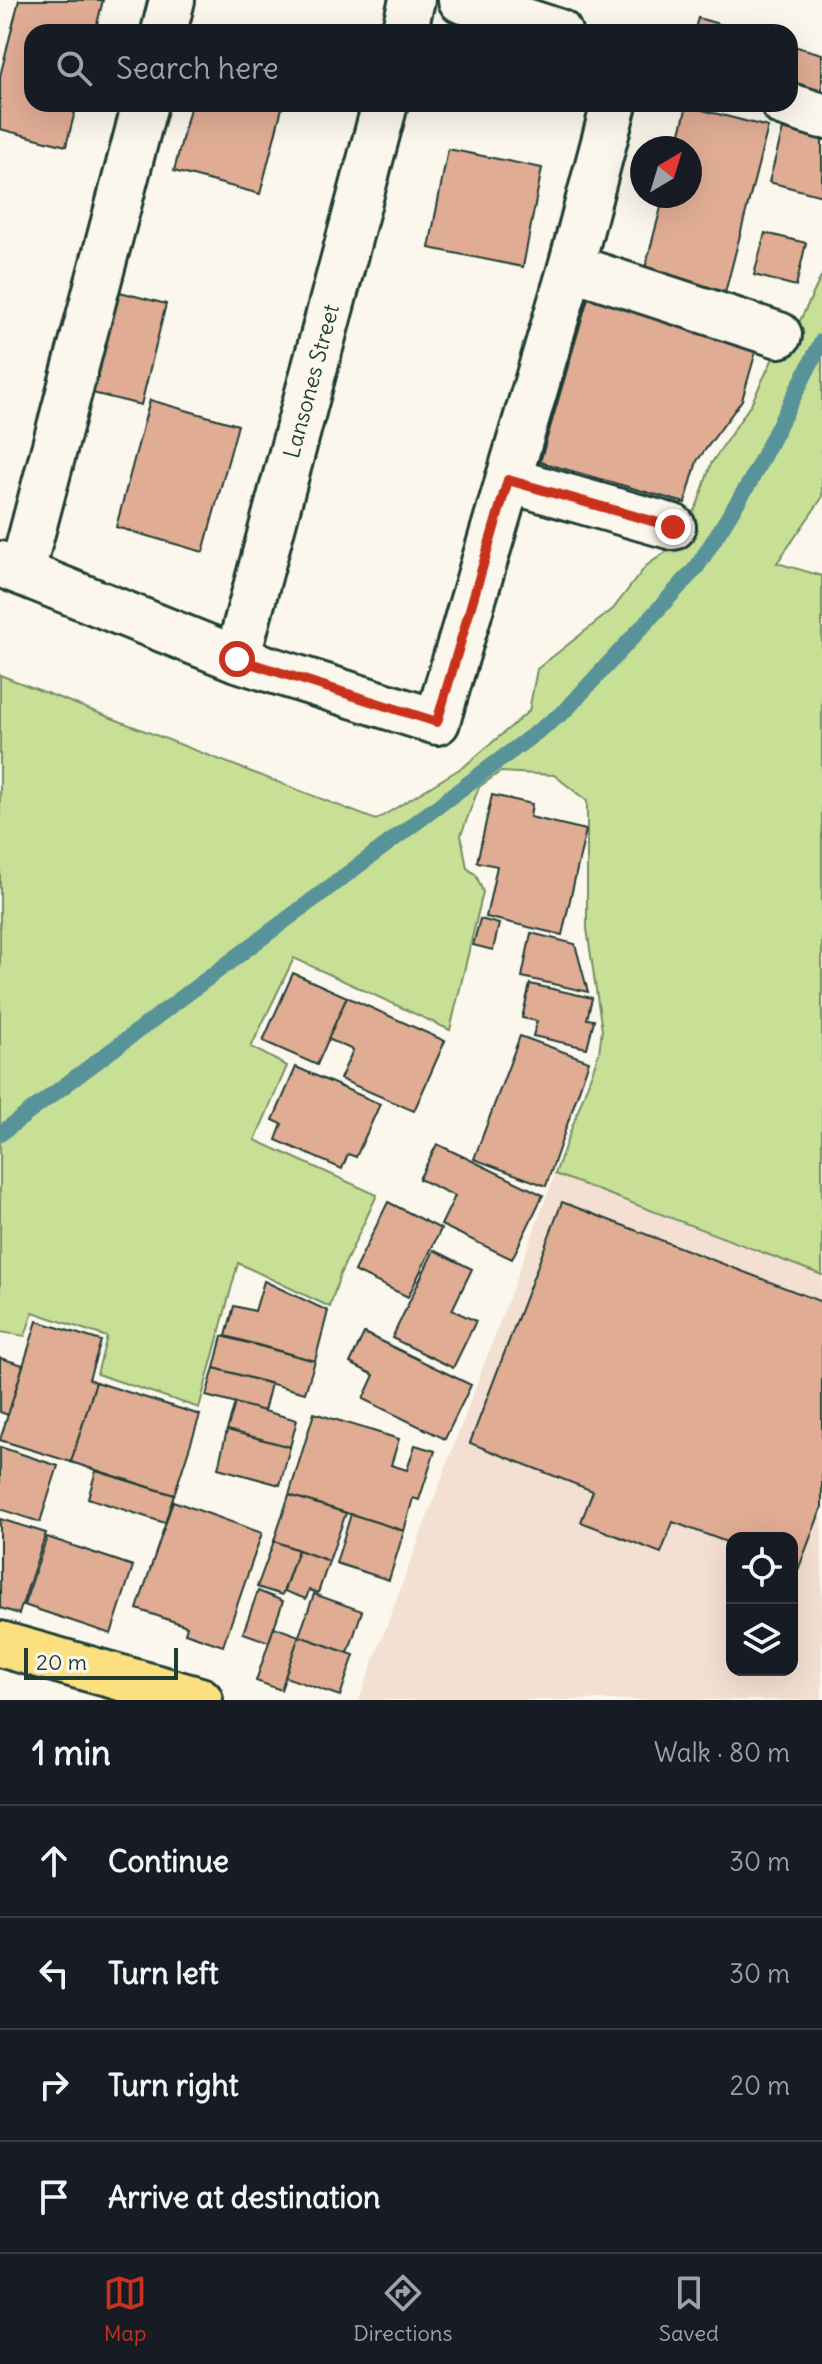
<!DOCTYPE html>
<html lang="en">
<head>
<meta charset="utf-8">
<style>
  body { margin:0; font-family:Delius,sans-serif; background:#242831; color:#f1f3f6 }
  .controls { position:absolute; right:24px; bottom:24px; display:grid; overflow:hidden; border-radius:16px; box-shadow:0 8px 32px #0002 }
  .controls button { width:72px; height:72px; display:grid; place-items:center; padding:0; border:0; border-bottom:2px solid #363941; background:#171b24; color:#f1f3f6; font:40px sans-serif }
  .compass { position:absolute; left:630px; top:136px; width:72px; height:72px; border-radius:50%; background:#171b24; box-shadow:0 8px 32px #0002; rotate:38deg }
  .scale { position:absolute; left:24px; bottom:20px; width:154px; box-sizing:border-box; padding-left:8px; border:4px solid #1f3d34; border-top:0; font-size:22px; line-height:28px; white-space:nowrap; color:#1f3d34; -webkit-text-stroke:6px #fbf7ec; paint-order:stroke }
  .stop { position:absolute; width:24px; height:24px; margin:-18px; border:6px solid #c8321e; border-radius:50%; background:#fff }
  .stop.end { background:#c8321e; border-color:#fff; box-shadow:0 2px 8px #0008 }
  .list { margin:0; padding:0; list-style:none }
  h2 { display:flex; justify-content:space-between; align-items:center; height:104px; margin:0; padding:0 32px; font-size:34px }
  h2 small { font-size:26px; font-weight:400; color:#9ea1a6 }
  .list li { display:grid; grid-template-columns:52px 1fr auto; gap:24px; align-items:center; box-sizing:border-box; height:112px; padding:0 32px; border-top:2px solid #363941 }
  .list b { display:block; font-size:30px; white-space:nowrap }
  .list em { font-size:26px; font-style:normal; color:#9ea1a6 }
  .icon { flex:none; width:44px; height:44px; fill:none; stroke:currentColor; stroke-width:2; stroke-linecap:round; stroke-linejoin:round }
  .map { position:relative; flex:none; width:822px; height:1700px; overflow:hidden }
  .search { position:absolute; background:#171b24; box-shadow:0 8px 32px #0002; left:24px; right:24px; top:24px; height:88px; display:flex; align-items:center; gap:20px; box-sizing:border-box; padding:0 28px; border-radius:24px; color:#9ea1a6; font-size:30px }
  .sheet { height:552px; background:#171b24 }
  nav { display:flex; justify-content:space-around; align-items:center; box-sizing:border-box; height:112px; border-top:2px solid #363941; background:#171b24; font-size:22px; color:#9ea1a6 }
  nav a { display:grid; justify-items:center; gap:4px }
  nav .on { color:#c8321e }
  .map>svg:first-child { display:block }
  .built { fill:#f3e0d2; fill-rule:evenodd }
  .green { fill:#c8e096; stroke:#748e65; stroke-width:2 }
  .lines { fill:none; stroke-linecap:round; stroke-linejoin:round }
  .stream { stroke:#599399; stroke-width:16 }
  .building { fill:#e0ac94; stroke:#1f3d34; stroke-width:2 }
  .minor-casing { stroke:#1f3d34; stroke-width:50 }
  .major-casing { stroke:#1f3d34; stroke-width:50 }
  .minor { stroke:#fbf7ec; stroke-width:44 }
  .major { stroke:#fce080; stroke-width:44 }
  .route { stroke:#c8321e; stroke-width:10 }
  .labels { text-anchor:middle; stroke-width:8; stroke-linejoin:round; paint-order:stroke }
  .street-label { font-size:22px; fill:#1f3d34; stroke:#fbf7ec }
</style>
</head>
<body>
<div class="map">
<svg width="822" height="1700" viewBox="0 0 822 1700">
  <rect width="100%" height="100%" fill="#fbf7ec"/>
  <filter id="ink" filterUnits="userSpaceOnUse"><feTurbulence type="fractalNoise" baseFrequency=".0125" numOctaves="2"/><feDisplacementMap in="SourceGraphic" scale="16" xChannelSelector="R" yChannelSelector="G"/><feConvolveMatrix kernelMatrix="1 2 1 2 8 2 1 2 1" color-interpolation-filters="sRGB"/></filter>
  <g filter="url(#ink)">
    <path class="built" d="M 555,1174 L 822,1275 L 822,1700 L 359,1700 ZM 732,1538 L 792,1538 L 792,1670 L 732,1670 Z"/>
    <polygon class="green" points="822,275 822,498 777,563 822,576 822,1275 555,1174 599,1053 602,1030 587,929 587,801 554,775 500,772 479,787 461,835 467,868 476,875 483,892 450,1030 294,958 251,1047 287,1066 255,1140 377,1195 340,1274 330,1307 238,1263 199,1408 97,1374 107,1337 33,1312 25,1336 0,1332 0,675 376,820 466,765 529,711 537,669 613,609 646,566 676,545 698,503 711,464 751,404 775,354 785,352"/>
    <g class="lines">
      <polyline class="stream" points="0,1134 565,711 697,567 750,482 822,341"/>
    </g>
    <g class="building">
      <polygon points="19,0 103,0 95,32 32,32 32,104 77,104 66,146 0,129 0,76"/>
      <polygon points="698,18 747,32 694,32"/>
      <polygon points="790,45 822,54 822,108 790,98"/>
      <polygon points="191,104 283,104 260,194 174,171"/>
      <polygon points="687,106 768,127 725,293 644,272 664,196 690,196 690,148 676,148"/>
      <polygon points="783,129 822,140 822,196 769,182"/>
      <polygon points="448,149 542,168 523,267 429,248"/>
      <polygon points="765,233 806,243 796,286 754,275"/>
      <polygon points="89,284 166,304 141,405 64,386"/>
      <polygon points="588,298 757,348 742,400 697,461 685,503 540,462"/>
      <polygon points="150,400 238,425 203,552 116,527"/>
      <polygon points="492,795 532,804 530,817 586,830 562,935 486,917 497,866 477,862"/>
      <polygon points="480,919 499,924 493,950 473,945"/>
      <polygon points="531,933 575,944 588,992 522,977"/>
      <polygon points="293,973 347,997 317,1065 263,1041"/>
      <polygon points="530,984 592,998 587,1019 594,1020 587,1048 533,1036 537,1021 522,1018"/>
      <polygon points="347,997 445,1041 414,1111 340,1079 353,1050 328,1039"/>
      <polygon points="520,1036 589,1061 546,1186 474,1159"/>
      <polygon points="296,1067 380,1104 356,1157 348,1154 342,1169 276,1140 282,1124 273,1120"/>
      <polygon points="437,1144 543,1195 512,1259 441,1225 455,1196 419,1179"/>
      <polygon points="388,1202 441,1229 408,1297 354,1271"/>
      <polygon points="562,1202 822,1302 822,1507 798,1570 792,1567 792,1538 732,1538 732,1544 673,1522 661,1553 581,1522 593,1491 470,1443"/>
      <polygon points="434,1250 472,1269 452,1310 476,1321 453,1368 392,1338"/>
      <polygon points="264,1281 328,1311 315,1361 226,1336 234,1306 255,1311"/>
      <polygon points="37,1321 101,1341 89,1379 96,1382 71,1462 0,1440"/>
      <polygon points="364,1333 471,1385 445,1439 363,1399 374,1375 350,1363"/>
      <polygon points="222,1336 315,1361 305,1393 214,1368"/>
      <polygon points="0,1358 23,1365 8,1415 0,1412"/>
      <polygon points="214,1368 271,1384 264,1411 206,1396"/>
      <polygon points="96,1382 200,1415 174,1495 71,1462"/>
      <polygon points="235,1403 297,1420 290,1447 227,1430"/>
      <polygon points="314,1413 399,1439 391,1465 407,1470 415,1445 435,1451 419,1500 413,1498 404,1531 289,1495"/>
      <polygon points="227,1430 290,1447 280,1485 218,1468"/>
      <polygon points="0,1447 58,1466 40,1522 0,1509"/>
      <polygon points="96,1471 174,1495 165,1523 88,1498"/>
      <polygon points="289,1495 346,1513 329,1561 274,1541"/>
      <polygon points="173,1501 262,1533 223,1646 185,1633 187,1626 137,1609"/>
      <polygon points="351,1514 404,1531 389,1580 336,1563"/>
      <polygon points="0,1519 46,1533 19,1614 0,1608"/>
      <polygon points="47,1537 133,1566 111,1634 24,1605"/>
      <polygon points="274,1541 298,1550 282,1595 257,1587"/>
      <polygon points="298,1550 329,1561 318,1593 309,1590 306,1599 284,1591"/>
      <polygon points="258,1591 283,1601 269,1642 243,1633"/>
      <polygon points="314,1594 362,1611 348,1653 299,1636"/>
      <polygon points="274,1627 299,1636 281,1690 256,1681"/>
      <polygon points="299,1636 354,1655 340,1696 285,1677"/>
    </g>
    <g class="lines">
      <g class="minor-casing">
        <g id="minor">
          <polyline points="461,0 559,32"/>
          <polyline points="164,32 172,0"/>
          <polyline points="404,32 412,0"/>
          <polyline points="784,104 822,116"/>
          <polyline points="571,267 779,335"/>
          <polyline points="508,480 673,527"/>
          <polyline points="0,564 237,659 437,722 571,267 614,104"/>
          <polyline points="22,571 145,104"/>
          <polyline points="237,659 385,104"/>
        </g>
      </g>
      <g class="major-casing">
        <polyline id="major" points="0,1644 200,1700"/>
      </g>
      <use href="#minor" class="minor"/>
      <use href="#major" class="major"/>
    </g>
  </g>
  <g class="lines" filter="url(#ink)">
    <polyline class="route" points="237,659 437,722 508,480 673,527"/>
  </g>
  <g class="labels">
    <g class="street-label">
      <text transform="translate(311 381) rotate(-75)" y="8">Lansones Street</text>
    </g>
  </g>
</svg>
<div class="controls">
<button><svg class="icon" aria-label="locate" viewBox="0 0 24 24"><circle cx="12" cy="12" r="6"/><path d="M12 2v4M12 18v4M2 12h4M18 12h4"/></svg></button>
<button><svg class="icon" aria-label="layers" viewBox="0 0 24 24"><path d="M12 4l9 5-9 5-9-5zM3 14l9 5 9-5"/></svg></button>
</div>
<svg class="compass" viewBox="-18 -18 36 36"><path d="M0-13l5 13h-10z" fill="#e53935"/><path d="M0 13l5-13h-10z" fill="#9ea1a6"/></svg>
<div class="scale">20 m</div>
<div class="stop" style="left:237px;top:659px"></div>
<div class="stop end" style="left:673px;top:527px"></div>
<div class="search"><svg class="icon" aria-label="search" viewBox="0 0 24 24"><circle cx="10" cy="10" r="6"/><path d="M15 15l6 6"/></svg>Search here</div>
</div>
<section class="sheet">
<h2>1 min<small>Walk · 80 m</small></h2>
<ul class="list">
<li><svg class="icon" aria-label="ahead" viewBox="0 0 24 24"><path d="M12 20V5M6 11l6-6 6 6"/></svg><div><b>Continue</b></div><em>30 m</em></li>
<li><svg class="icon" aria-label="left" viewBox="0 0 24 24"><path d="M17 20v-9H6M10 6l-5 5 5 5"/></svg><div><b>Turn left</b></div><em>30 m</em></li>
<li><svg class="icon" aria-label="right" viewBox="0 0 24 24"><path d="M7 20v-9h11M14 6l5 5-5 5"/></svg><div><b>Turn right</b></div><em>20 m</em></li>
<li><svg class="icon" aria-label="arrive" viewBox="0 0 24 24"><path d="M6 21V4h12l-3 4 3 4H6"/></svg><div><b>Arrive at destination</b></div></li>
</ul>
</section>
<nav>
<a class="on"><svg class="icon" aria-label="map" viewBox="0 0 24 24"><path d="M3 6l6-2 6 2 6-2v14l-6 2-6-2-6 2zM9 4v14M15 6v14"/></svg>Map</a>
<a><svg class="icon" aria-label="directions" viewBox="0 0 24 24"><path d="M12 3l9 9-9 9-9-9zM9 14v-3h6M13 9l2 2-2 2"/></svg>Directions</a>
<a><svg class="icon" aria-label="saved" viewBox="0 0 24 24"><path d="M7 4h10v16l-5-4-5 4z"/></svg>Saved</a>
</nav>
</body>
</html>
